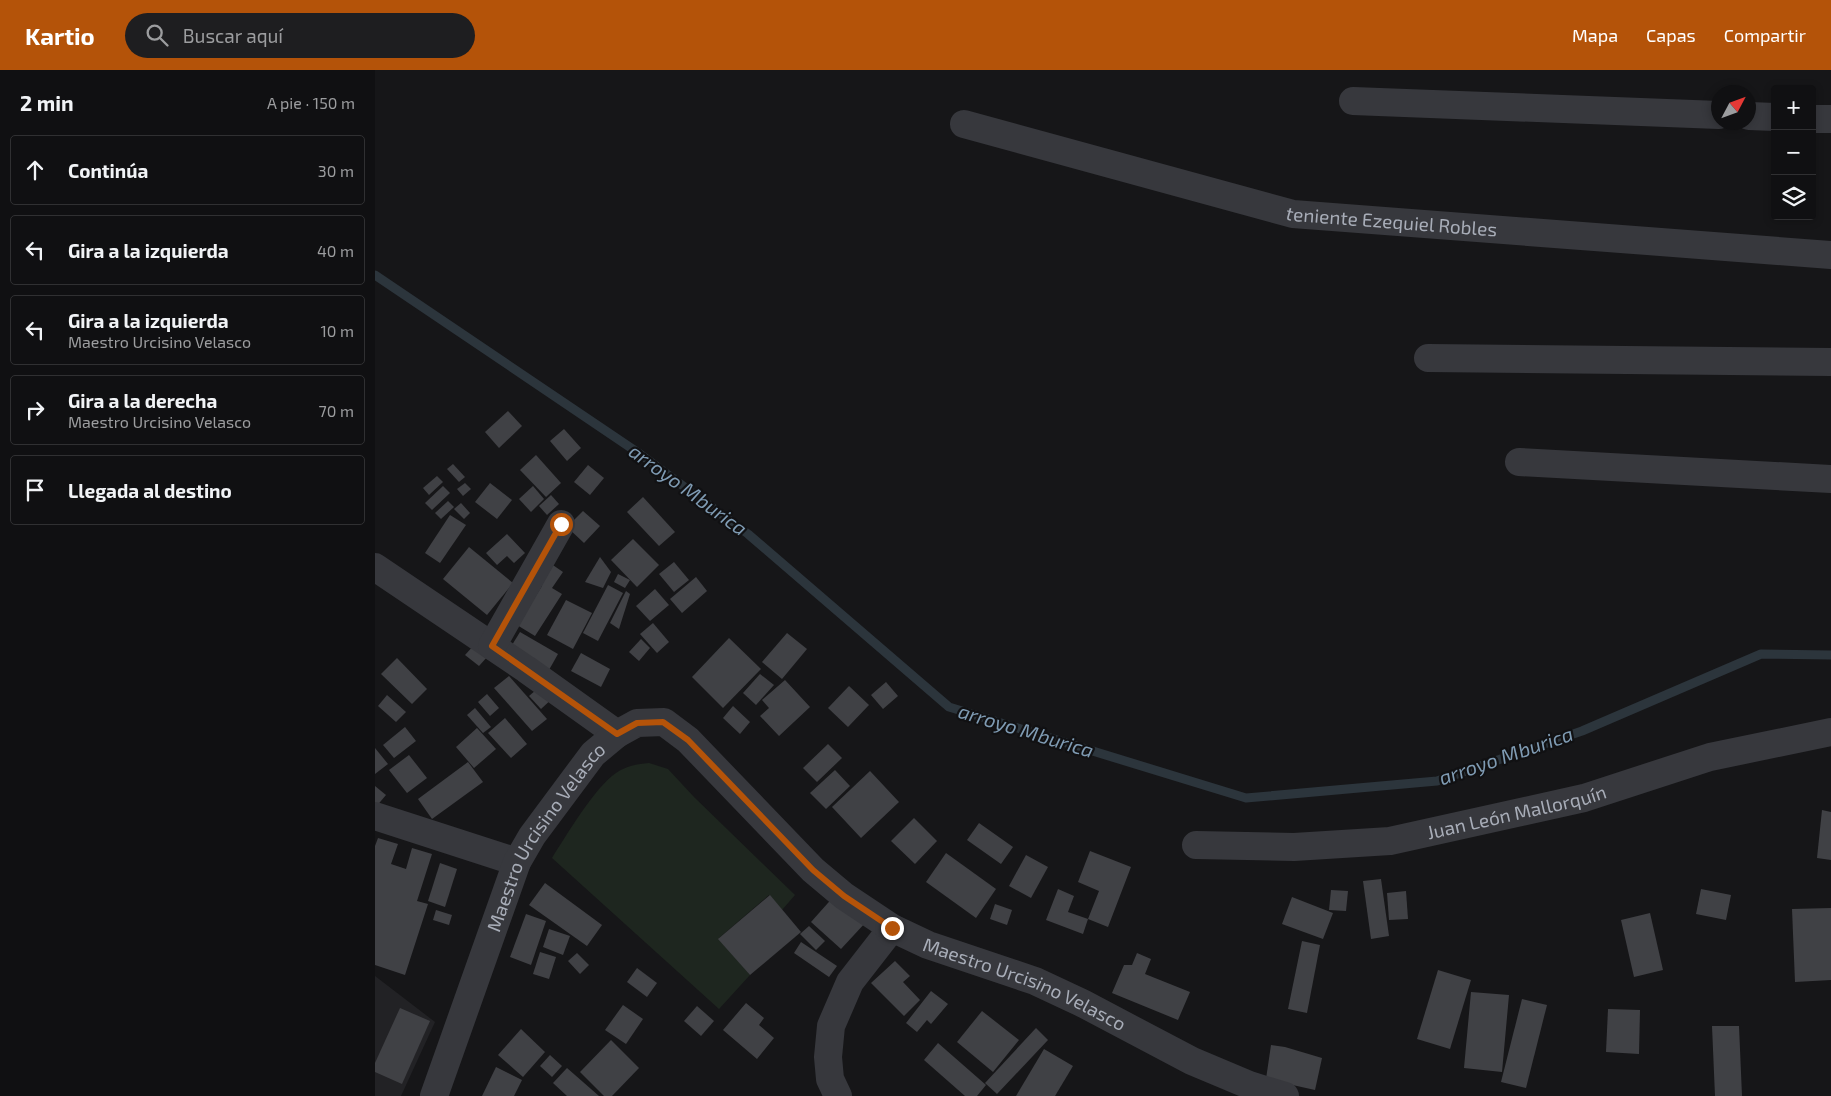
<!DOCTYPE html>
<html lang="es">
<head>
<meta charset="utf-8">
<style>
  body { margin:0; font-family:"Exo 2",sans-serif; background:#1e1e20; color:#f1f3f6 }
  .controls { position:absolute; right:15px; top:15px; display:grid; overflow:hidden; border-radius:5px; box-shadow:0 2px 8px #0003 }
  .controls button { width:45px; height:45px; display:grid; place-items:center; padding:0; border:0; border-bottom:1px solid #303032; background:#101012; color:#f1f3f6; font:25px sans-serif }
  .compass { position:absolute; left:1336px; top:15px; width:45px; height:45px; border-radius:50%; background:#101012; box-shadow:0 2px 8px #0003; rotate:49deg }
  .stop { position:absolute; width:15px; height:15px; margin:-11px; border:4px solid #b45309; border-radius:50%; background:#fff }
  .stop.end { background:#b45309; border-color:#fff; box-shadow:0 1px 5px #0008 }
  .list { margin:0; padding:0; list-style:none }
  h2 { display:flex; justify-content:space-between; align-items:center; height:65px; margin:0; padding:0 20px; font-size:21px }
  h2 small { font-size:16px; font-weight:400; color:#9c9d9f }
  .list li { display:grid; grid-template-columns:32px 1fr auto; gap:15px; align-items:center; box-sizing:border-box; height:70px; margin:0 10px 10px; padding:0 10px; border:1px solid #303032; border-radius:5px }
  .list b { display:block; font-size:19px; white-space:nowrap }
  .list p { margin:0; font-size:16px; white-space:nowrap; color:#9c9d9f }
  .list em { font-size:16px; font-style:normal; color:#9c9d9f }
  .icon { flex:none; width:28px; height:28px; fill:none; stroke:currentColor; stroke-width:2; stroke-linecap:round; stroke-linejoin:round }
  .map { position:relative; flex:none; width:1456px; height:1026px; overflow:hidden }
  header { display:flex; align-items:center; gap:30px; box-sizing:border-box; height:70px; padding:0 25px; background:#b45309; color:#fff }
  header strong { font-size:24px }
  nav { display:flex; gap:28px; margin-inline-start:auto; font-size:18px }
  .search { width:350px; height:45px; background:#1e1e20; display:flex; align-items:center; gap:12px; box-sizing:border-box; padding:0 18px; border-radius:28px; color:#9c9d9f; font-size:19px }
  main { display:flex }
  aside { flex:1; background:#101012 }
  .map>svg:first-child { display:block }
  .built { fill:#222225 }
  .green { fill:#1e261f }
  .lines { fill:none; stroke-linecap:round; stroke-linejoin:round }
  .stream { stroke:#2c353c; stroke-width:9 }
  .building { fill:#404145 }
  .minor { stroke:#37383d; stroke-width:28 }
  .tertiary { stroke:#37383d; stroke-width:28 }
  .route { stroke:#b45309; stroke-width:6 }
  .labels { text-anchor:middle; stroke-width:4.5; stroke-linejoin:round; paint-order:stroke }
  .street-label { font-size:19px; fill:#a8adb8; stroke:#111113 }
  .water-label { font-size:20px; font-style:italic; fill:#7f9bb3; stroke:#111113 }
</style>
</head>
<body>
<header>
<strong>Kartio</strong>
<div class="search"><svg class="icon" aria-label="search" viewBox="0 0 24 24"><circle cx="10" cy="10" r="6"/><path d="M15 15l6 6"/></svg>Buscar aquí</div>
<nav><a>Mapa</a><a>Capas</a><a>Compartir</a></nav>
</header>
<main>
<aside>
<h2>2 min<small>A pie · 150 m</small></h2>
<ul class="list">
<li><svg class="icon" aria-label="ahead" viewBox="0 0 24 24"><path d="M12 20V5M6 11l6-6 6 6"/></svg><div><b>Continúa</b></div><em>30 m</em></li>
<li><svg class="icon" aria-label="left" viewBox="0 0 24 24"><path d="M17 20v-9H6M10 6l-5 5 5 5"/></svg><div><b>Gira a la izquierda</b></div><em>40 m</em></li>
<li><svg class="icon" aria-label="left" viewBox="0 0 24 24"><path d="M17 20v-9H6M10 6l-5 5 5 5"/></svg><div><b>Gira a la izquierda</b><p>Maestro Urcisino Velasco</p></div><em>10 m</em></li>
<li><svg class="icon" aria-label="right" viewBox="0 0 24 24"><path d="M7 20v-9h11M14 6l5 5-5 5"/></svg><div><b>Gira a la derecha</b><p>Maestro Urcisino Velasco</p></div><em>70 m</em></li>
<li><svg class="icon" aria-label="arrive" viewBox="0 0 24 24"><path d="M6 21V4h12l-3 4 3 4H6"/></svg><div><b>Llegada al destino</b></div></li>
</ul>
</aside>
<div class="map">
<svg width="1456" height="1026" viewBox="0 0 1456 1026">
  <rect width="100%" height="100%" fill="#161618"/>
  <polygon class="built" points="0,906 60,952 26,1026 0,1026"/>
  <path class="green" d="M 274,693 L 293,699 L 319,727 L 420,825 L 407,840 L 394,825 L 344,868 L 375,905 L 344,939 L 177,788 C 191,766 220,717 241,703 C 251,696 262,694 274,693 Z"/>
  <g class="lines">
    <polyline class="stream" points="0,205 265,384 373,464 574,637 871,728 1062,711 1207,661 1386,584 1456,585"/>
  </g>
  <g class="building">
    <polygon points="133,341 147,356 124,378 110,362"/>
    <polygon points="189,359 206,378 192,391 175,371"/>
    <polygon points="161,385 186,413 171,427 145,400"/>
    <polygon points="78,394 90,407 84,412 72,399"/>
    <polygon points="213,395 229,408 215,425 199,412"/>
    <polygon points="62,406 68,412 54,425 48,418"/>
    <polygon points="90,413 96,419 88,426 82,419"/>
    <polygon points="115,413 137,430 122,449 100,432"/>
    <polygon points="68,416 75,423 57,440 50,433"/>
    <polygon points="158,416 169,429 156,442 144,429"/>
    <polygon points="176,425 184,434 172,445 164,436"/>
    <polygon points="268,427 300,462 284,476 252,442"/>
    <polygon points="73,431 79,437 66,449 60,443"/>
    <polygon points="86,433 95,443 89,449 79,439"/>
    <polygon points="208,441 225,456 209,473 192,457"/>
    <polygon points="75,445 91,455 65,493 50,483"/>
    <polygon points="132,464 150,483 139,493 132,486 122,495 111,483"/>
    <polygon points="258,469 284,495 262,517 236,490"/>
    <polygon points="94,477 138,513 112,545 68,509"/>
    <polygon points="225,487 236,502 228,518 210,512"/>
    <polygon points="172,491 188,502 177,518 187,524 160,566 142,555 167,516 160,512"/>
    <polygon points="299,492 314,510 299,522 284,504"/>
    <polygon points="243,504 255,510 250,518 239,512"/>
    <polygon points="321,507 332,521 307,543 295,529"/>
    <polygon points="233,515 248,523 223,571 208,563"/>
    <polygon points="280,519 294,535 275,551 261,536"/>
    <polygon points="251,521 255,524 244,559 235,553"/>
    <polygon points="191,530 217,543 198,579 172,565"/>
    <polygon points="278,553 294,572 282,583 265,564"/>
    <polygon points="145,562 183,584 170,607 132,583"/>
    <polygon points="412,563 432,579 407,609 387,592"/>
    <polygon points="354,568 386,599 348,638 317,607"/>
    <polygon points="266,569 275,578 264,591 254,582"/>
    <polygon points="100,574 113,586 104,596 90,585"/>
    <polygon points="206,583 235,599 226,617 196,601"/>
    <polygon points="22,588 52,619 37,634 6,604"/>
    <polygon points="385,604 399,615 381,635 368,623"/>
    <polygon points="134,606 172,649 157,661 119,618"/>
    <polygon points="410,610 435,637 404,666 385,646 394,638 387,630"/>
    <polygon points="511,612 523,626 508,639 496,625"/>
    <polygon points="168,614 179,627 166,639 154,626"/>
    <polygon points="474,616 494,635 473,657 453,638"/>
    <polygon points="112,624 124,638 115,646 103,632"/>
    <polygon points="12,625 31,642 21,652 3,636"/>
    <polygon points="358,636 375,652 365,664 348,648"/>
    <polygon points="100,638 116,657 108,663 92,645"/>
    <polygon points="130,648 152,674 136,688 113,663"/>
    <polygon points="30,657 41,671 19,688 8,675"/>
    <polygon points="102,658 121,679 99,698 81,677"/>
    <polygon points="453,674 467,688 442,712 428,698"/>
    <polygon points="0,678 13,694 0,704"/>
    <polygon points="34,685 52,708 32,723 14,700"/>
    <polygon points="93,692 108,712 57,749 43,729"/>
    <polygon points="460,700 475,716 451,739 435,723"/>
    <polygon points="495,701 524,732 486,768 457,737"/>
    <polygon points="0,716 11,725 0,738"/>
    <polygon points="1447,740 1456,742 1456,790 1442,788"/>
    <polygon points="539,748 562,771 540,794 516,771"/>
    <polygon points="604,753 638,777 626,794 592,770"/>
    <polygon points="3,768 23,774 16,794 31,799 37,778 57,784 42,831 53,834 30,905 0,895 0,776"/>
    <polygon points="715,781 756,797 733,857 713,849 724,821 703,812"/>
    <polygon points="571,783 621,819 601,848 551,812"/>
    <polygon points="651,785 673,797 656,828 634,816"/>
    <polygon points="65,793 82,799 70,837 53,831"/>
    <polygon points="1006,809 1014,866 996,869 988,811"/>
    <polygon points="170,813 227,855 212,876 154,835"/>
    <polygon points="683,819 699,826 693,842 713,849 708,864 671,850"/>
    <polygon points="1326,819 1356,825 1351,850 1321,844"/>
    <polygon points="956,820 973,821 971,841 954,840"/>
    <polygon points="1031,821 1033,849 1014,850 1012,823"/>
    <polygon points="461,824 491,852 466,879 436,852"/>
    <polygon points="395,825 426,862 375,905 343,869"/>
    <polygon points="917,827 958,843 948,869 907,854"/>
    <polygon points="620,834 637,840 632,855 615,849"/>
    <polygon points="1456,838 1456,910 1420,912 1417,839"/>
    <polygon points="61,840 77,845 74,855 58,850"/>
    <polygon points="1275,843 1288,900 1259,907 1246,850"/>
    <polygon points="151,844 171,851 156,895 135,887"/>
    <polygon points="434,856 450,871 441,880 425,864"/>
    <polygon points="174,859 195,866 188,885 168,877"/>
    <polygon points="927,871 945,875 932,943 913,939"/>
    <polygon points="426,872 462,896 454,907 419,883"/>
    <polygon points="165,882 181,887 174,909 158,904"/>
    <polygon points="202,883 214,895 205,904 193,891"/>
    <polygon points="762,883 776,889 770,904 815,922 803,950 737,923 749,895 757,895"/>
    <polygon points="520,891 535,906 528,912 545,930 529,946 496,913"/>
    <polygon points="262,898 282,913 272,927 252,912"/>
    <polygon points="1063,900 1096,910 1075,979 1042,969"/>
    <polygon points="556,921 573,934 556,954 552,950 542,962 531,953"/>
    <polygon points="1096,922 1134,925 1127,1002 1089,998"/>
    <polygon points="1147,929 1172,935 1151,1018 1126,1012"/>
    <polygon points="371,933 389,948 384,955 399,968 382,989 348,960"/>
    <polygon points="248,935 268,949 251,974 230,960"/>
    <polygon points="322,936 339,951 326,966 309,951"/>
    <polygon points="25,938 55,951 27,1014 0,1002 0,993"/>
    <polygon points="1233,939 1265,940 1264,984 1231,982"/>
    <polygon points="607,941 644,970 618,1002 582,972"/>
    <polygon points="1337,956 1364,956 1367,1026 1340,1026"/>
    <polygon points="661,958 673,970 622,1024 610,1013"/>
    <polygon points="146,959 170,982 148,1007 123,985"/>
    <polygon points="236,970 264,998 237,1026 229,1026 205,1002"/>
    <polygon points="563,973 611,1015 602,1026 590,1026 549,990"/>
    <polygon points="896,975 910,977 947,988 940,1020 891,1009"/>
    <polygon points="669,979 698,996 680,1026 641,1026"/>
    <polygon points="175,985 187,996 177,1007 165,996"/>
    <polygon points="121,997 147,1010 139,1026 107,1026"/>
    <polygon points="192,998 224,1026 192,1026 178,1013"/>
  </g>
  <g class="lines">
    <g class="minor">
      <polyline points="978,31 1344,45"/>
      <polyline points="1374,46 1400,47"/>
      <polyline points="1437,49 1456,49"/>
      <path id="s1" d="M 589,54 L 918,144 L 1456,185"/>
      <polyline points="1053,288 1456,292"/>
      <polyline points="1144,392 1456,409"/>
      <polyline points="0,497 151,599 242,664"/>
      <polyline points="117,576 186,454"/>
      <polyline points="0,746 142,792"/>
      <path id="s2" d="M 821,775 L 919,777 L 1015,771 L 1209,728 L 1335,687 L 1456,662"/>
      <polyline points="463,1026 455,1009 453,987 456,956 475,912 517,858"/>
    </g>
    <path class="tertiary" id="s3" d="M 59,1026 L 142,792 L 157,766 L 218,684 L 242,664 L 262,653 L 289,652 L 313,670 L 438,800 L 469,826 L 517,858 L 553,875 L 660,911 L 707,933 L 817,991 L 874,1015 L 910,1026"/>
  </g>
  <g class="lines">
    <polyline class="route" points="186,454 117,576 242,664 262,653 288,652 313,670 438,800 469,826 517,858"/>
  </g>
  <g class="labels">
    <g class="street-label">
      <text dy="7" stroke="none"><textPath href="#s1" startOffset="440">teniente Ezequiel Robles</textPath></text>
      <text dy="7" stroke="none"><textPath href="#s2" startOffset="324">Juan León Mallorquín</textPath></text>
      <text dy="7" stroke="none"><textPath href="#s3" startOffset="284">Maestro Urcisino Velasco</textPath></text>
      <text dy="7" stroke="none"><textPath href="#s3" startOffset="914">Maestro Urcisino Velasco</textPath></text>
    </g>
    <g class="water-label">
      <text transform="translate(313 420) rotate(36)" y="7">arroyo Mburica</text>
      <text transform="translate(651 661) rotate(17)" y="7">arroyo Mburica</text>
      <text transform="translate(1131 686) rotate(-19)" y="7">arroyo Mburica</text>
    </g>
  </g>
</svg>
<div class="controls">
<button>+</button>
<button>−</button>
<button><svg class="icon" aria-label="layers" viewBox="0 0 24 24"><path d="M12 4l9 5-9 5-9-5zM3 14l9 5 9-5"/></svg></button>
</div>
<svg class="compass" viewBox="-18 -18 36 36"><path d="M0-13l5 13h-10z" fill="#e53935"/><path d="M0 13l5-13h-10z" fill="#9c9d9f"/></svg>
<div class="stop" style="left:186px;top:454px"></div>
<div class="stop end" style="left:517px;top:858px"></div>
</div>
</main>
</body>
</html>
